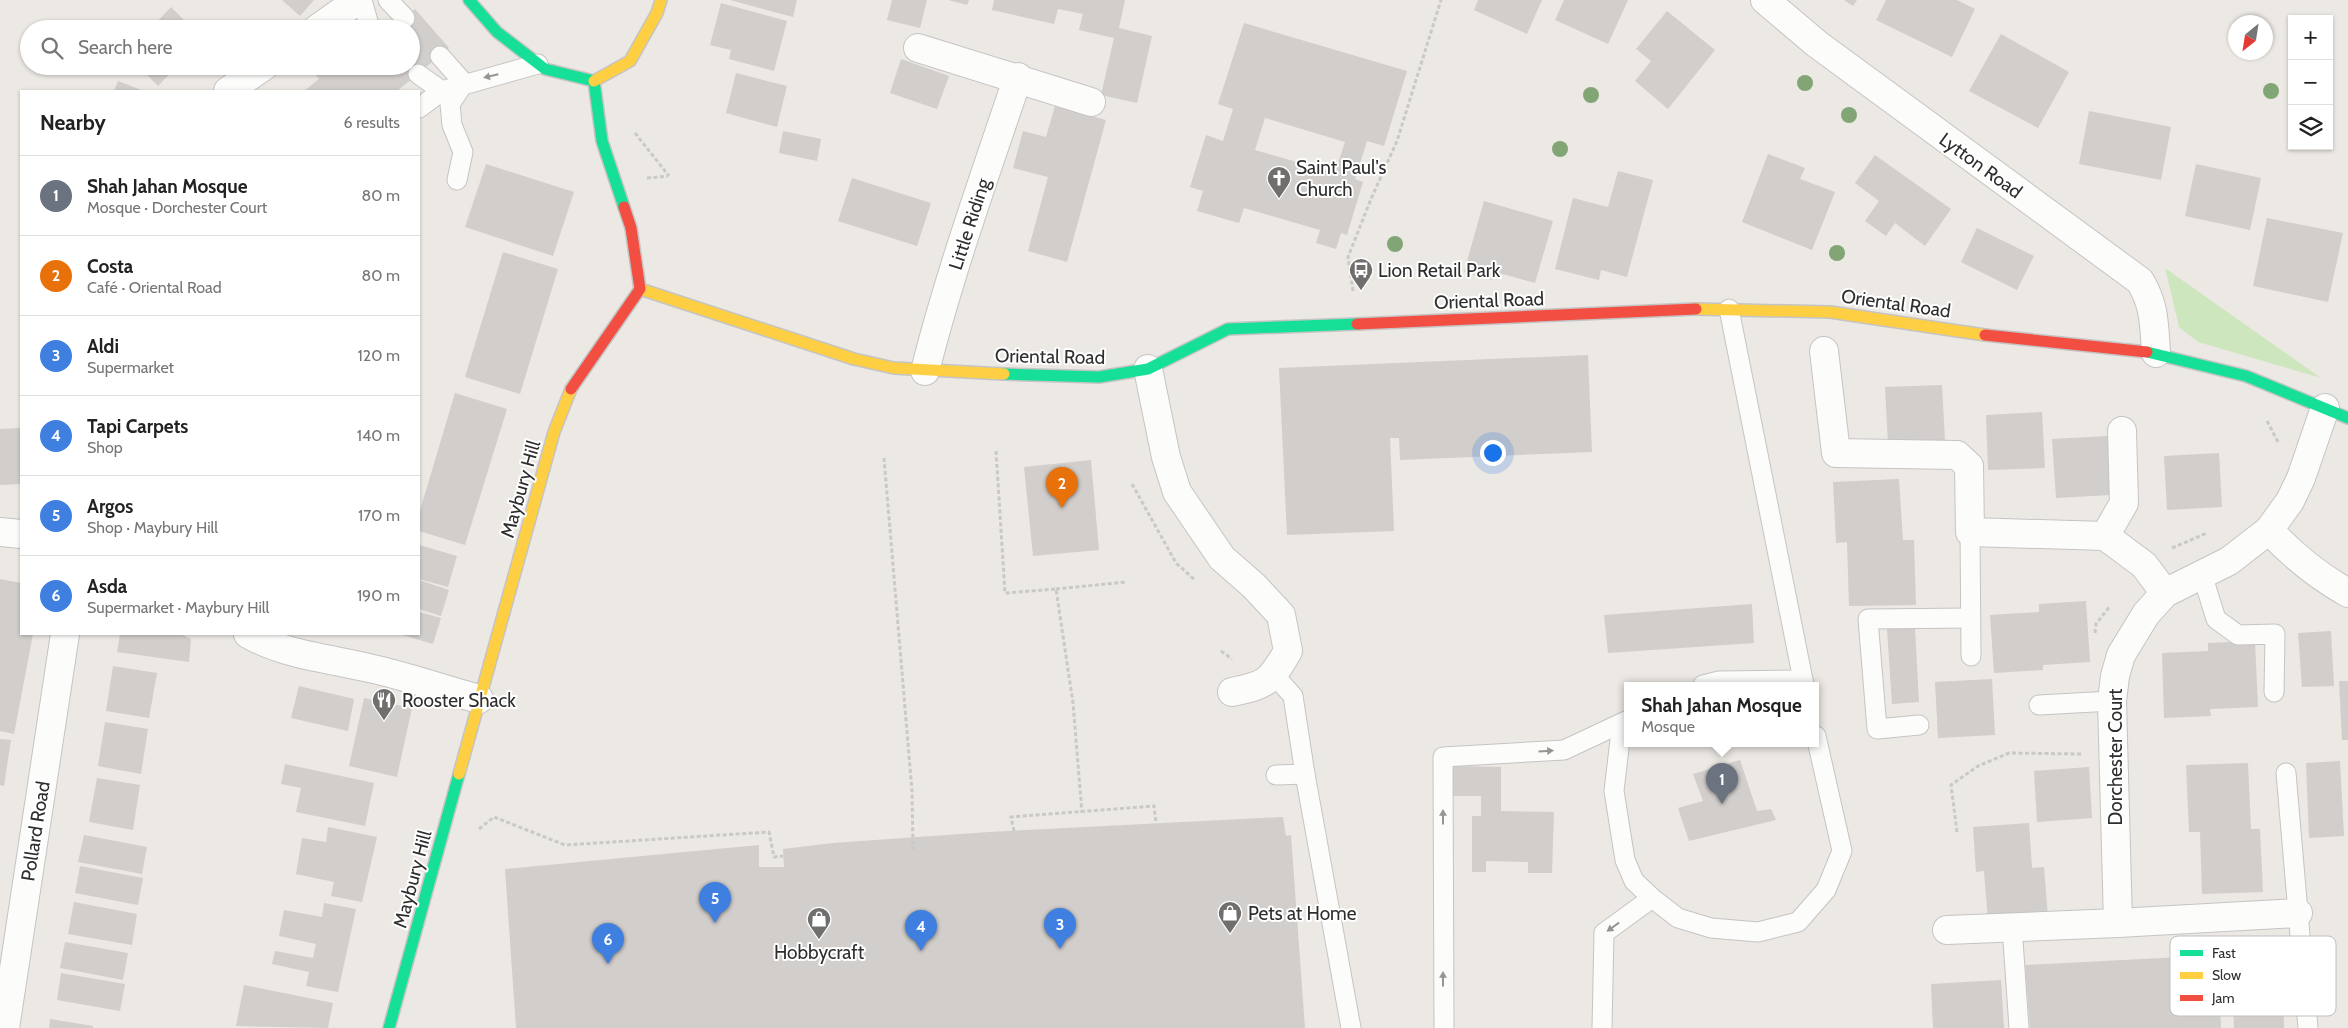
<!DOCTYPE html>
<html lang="en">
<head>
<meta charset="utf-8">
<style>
  body { margin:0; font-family:Cabin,sans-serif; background:#f6f6f6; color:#222 }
  .controls { position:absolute; right:15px; top:15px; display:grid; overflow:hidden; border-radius:0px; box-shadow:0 1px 4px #0004 }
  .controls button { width:45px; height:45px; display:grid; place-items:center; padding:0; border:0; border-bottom:1px solid #e0e0e0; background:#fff; color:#222; font:25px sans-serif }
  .compass { position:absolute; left:2228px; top:15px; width:45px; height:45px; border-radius:50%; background:#fff; box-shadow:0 1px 4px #0004; rotate:210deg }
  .you { position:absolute; left:1492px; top:452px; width:18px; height:18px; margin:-12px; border:4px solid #fff; border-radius:50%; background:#1a73e8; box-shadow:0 0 0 8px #1a73e833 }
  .badge { display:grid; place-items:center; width:32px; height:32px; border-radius:50%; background:#7c3aed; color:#fff; font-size:16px; font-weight:700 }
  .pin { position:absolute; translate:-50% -41px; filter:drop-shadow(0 1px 2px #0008) }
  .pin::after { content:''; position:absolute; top:26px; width:18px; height:15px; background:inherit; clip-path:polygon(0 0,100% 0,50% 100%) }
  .popup { position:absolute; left:1624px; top:682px; width:195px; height:65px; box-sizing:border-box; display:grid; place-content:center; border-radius:0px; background:#fff; filter:drop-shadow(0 1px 4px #0005); font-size:16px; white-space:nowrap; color:#767676 }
  .popup b { font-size:19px; color:#222 }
  .popup::after { content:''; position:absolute; left:50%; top:100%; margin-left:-10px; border:10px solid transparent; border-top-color:#fff }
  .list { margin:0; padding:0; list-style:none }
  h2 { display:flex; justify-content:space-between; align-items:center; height:65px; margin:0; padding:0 20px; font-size:21px }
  h2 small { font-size:16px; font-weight:400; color:#767676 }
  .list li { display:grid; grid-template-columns:32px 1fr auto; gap:15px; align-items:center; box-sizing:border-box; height:80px; padding:0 20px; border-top:1px solid #e0e0e0 }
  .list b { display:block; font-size:19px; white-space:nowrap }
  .list p { margin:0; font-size:16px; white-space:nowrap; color:#767676 }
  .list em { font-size:16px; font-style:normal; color:#767676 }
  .icon { flex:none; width:28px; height:28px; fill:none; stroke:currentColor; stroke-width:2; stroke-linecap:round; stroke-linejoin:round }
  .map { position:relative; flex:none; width:2348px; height:1028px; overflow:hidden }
  .search { position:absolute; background:#fff; box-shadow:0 1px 4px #0004; left:20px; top:20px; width:400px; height:55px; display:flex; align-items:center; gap:12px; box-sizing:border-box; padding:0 18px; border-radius:28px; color:#767676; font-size:19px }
  .panel { position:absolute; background:#fff; box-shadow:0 1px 4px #0004; left:20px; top:90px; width:400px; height:545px; border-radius:0px }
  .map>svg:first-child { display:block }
  .green { fill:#cee6be }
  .building { fill:#d1cecb; fill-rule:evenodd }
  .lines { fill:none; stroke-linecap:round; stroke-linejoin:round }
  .lane-casing { stroke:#c5c4c5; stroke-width:21 }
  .street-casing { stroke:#c5c4c5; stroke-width:30 }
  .fast-casing { stroke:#c5c4c5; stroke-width:14 }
  .slow-casing { stroke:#c5c4c5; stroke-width:14 }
  .jam-casing { stroke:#c5c4c5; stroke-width:14 }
  .path { stroke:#c9c9c8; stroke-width:3; stroke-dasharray:4 2.5; stroke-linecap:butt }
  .lane { stroke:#fcfcfb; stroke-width:19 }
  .street { stroke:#fcfcfb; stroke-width:28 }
  .fast { stroke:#16e098; stroke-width:11 }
  .slow { stroke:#ffcf43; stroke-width:11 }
  .jam { stroke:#f24e42; stroke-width:11 }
  .tree { fill:#82a575 }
  .oneway { fill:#959594 }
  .labels { text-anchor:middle; stroke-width:4; stroke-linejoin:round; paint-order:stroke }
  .street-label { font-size:19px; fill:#2e2e2e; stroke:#fff }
  .poi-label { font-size:19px; fill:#2e2e2e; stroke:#fff; text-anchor:start }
  .key { fill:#fff; stroke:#c0c0c0; stroke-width:1 }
  .key-label { font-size:14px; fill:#2e2e2e }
</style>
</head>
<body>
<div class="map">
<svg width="2348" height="1028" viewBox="0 0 2348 1028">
  <rect width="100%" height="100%" fill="#ece8e4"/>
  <polygon class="green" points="2165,268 2321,378 2198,342 2179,327"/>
  <g class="building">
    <polygon points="282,0 314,0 300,16"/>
    <polygon points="730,0 797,0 793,17"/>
    <polygon points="892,0 927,0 920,28 887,20"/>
    <polygon points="948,0 969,0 967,5"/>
    <polygon points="994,0 1125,0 1119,28 1152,36 1137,103 1101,95 1114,38 1079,30 1083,14 1058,9 1054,24 992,10"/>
    <polygon points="1478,0 1542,0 1527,34 1474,10"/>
    <polygon points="1564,0 1628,0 1608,44 1555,20"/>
    <polygon points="1844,0 1857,0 1853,6"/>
    <polygon points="1886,0 1957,0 1975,9 1952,57 1876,20"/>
    <polygon points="721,3 787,21 774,71 729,59 731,50 710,45"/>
    <polygon points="171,7 193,29 150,29"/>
    <polygon points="415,9 449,48 397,91 304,91 319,79 311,69 315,66 345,66 344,74 352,66 411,66 411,29 394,29"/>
    <polygon points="1667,11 1715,50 1668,109 1635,81 1651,61 1636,49"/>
    <path d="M 1244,23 L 1407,71 L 1384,146 L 1367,141 L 1355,179 L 1363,182 L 1347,235 L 1341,233 L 1336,249 L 1316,243 L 1320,230 L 1244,208 L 1239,223 L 1197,211 L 1203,191 L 1190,187 L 1206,135 L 1223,141 L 1233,109 L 1218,104 ZM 1265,118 L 1345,142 L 1335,173 L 1255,150 Z"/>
    <polygon points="2001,34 2069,72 2038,128 1969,91"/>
    <polygon points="901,59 949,76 937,109 890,93"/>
    <polygon points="138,66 177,66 158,86"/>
    <polygon points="736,73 787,86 777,127 726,113"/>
    <polygon points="118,81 144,91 114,91"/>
    <polygon points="1055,106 1106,120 1067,262 1028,251 1048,177 1013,168 1023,131 1046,137"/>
    <polygon points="2089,111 2171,127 2161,180 2079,164"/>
    <polygon points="783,131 821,139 817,161 779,153"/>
    <polygon points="1768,154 1805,168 1800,179 1835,192 1812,250 1742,222"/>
    <polygon points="1875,155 1951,209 1925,246 1895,223 1886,236 1865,221 1879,201 1855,183"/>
    <polygon points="486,164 574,192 553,256 465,227"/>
    <polygon points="2196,164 2261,178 2250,230 2185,216"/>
    <polygon points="1618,171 1653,180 1627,277 1601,270 1599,280 1555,269 1573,198 1608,207"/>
    <polygon points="852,178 931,203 917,246 838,221"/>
    <polygon points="1484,201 1553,221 1535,283 1495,272 1492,280 1464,272"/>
    <polygon points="2267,218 2343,233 2328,302 2253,286"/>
    <polygon points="1977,228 2034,256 2017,290 1961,262"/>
    <polygon points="503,252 558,269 520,394 465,377"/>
    <polygon points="1588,355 1592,452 1400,460 1399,438 1390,438 1394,531 1287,535 1279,368"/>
    <polygon points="1942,385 1945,441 1888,444 1885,387"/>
    <polygon points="455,393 507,409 465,545 419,531 419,514"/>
    <polygon points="2042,412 2045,468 1988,470 1986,415"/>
    <polygon points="21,428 21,484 0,485 0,429"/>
    <polygon points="2108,436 2111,495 2056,498 2052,439"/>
    <polygon points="2219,453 2222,507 2167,510 2164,456"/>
    <polygon points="1091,460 1099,550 1033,556 1024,467"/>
    <polygon points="1899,479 1903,540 1914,540 1916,605 1849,606 1847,542 1836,543 1833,482"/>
    <polygon points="419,545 457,556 448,587 419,579"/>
    <polygon points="0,579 21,583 21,634 33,634 14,734 0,731"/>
    <polygon points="419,580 449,590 441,616 419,609"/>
    <polygon points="2086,601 2090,662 2043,665 2043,670 1994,673 1990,615 2039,612 2039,604"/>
    <polygon points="1752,604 1754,643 1608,653 1604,615"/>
    <polygon points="419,612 441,618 433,644 399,634 419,634"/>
    <polygon points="1915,628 1919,702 1892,704 1887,629"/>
    <polygon points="2331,631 2334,686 2302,687 2298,633"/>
    <polygon points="120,634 181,634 191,639 189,662 117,652"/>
    <polygon points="2255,641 2258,707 2210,709 2211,716 2164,718 2162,653 2208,651 2208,643"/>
    <polygon points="113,666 157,673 149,718 106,711"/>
    <polygon points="1992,679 1995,735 1938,738 1935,682"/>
    <polygon points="2339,681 2348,681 2348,740 2342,740"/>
    <polygon points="299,686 354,699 348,731 291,718"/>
    <polygon points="364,698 412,708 397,777 349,766"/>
    <polygon points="105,722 148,729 141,774 98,766"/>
    <polygon points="0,739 11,740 4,786 0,785"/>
    <polygon points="1740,760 1757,811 1771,809 1776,820 1689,841 1678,808 1703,801 1693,774"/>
    <polygon points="2340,761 2344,836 2309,838 2306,763"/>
    <polygon points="2248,763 2251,829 2260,829 2263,892 2202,894 2200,832 2189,832 2186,765"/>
    <polygon points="285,764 374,783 365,826 296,812 301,788 281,784"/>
    <polygon points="1452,766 1501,767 1501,811 1554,812 1552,873 1528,873 1528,862 1486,861 1486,872 1472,872 1472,816 1481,816 1481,796 1451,796"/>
    <polygon points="2089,767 2092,818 2037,822 2034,771"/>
    <polygon points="97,778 140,785 133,830 89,822"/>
    <polygon points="1283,817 1286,836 1291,835 1305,1028 516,1028 505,869 759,845 759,867 784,867 783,849 833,843 989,832"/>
    <polygon points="2029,823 2032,868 2044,867 2048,917 1988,921 1984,871 1976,872 1973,827"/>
    <polygon points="328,827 377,837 362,902 331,896 334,882 296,874 302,838 326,842"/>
    <polygon points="84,835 147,847 142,874 78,862"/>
    <polygon points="80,866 143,878 138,905 75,893"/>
    <polygon points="74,902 137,914 132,945 68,934"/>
    <polygon points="324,903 356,909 338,992 306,986 309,972 272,964 275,951 313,958 316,944 279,936 284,910 322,917"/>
    <polygon points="65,942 128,953 123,980 60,968"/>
    <polygon points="2219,955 2221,1028 2030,1028 2025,965"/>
    <polygon points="2283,969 2284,1028 2234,1028 2232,970"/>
    <polygon points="61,973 125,984 120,1011 57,1000"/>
    <polygon points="2001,980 2004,1028 1933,1028 1931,984"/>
    <polygon points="244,985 333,1003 328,1028 236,1026"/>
    <polygon points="50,1019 93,1026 93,1028 49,1028"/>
  </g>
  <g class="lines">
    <g class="lane-casing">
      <g id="lane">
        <polyline points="362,0 369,25 368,29"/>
        <polyline points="388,0 405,18"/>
        <polyline points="440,56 464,83 450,104 452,125 463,152 457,180"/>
        <polyline points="418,74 442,91 538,64"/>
        <polyline points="419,108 442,91"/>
        <polyline points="1729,309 1804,685"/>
        <polyline points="1970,532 1971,656"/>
        <polyline points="2202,574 2216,619 2238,635 2275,634 2274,692"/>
        <polyline points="1274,675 1293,696 1305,774 1276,775"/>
        <polyline points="1703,685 1719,681 1803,680"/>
        <polyline points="2039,705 2112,701"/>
        <polyline points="1919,725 1877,729 1868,619 1970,618"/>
        <polyline points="1628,727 1620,740 1614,791 1625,860 1634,881 1652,898 1678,918 1711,928 1758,932 1798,922 1826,890 1842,851 1816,736"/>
        <polyline points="2286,773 2308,1028"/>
        <polyline points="1305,774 1351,1028"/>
        <polyline points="2012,926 2019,1028"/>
        <polyline points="1444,1028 1443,757 1564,750 1628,720"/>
        <polyline points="1602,1028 1604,933 1652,898"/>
      </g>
    </g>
    <g class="street-casing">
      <g id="street">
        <path d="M 1765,0 L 1817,44 L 2140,281 C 2155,306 2154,324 2156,353"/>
        <polyline points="317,29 358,0"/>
        <polyline points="918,48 1091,102"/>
        <polyline points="228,91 264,66"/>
        <polyline points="1824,351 1836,453 1957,455 1969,466 1970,532 2105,536 2144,565 2165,593"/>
        <path d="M 1148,369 L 1166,457 L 1177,492 L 1222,558 L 1254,586 L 1281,615 L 1288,651 C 1270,682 1267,685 1232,692"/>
        <path d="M 925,371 C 950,272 985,175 1018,77"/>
        <path d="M 2269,530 C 2293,556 2318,576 2348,593"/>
        <polyline points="0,532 21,534"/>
        <polyline points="2105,536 2124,503 2122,431"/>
        <path d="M 248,634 C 285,655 327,658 369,668 C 406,676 442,689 479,699"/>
        <polyline points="2298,913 2118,923 2112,701 2115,676 2121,655 2146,614 2165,593 2229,561 2269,530 2290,501 2301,478 2325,408"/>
        <polyline points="1947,930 2118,923"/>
        <polyline points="5,1028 65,634"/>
      </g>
    </g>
    <g class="fast-casing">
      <g id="fast">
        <polyline points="469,0 497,32 545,69 594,81"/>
        <polyline points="594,81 602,141 624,207"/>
        <polyline points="2147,352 2246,376 2348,418"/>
        <polyline points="1004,374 1099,377 1148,369 1228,329 1357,324"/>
        <polyline points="389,1028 459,774"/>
      </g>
    </g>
    <g class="slow-casing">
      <g id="slow">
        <polyline points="594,81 630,61 657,13 661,0"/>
        <polyline points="640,289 854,359 894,368 1004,374"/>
        <polyline points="1696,309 1830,312 1985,335"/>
        <polyline points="459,774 554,432 571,389"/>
      </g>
    </g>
    <g class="jam-casing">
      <g id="jam">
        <polyline points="1357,324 1696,309"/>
        <polyline points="1985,335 2147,352"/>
        <polyline points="571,389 640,289 631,228 624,207"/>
      </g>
    </g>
    <g class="path">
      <polyline points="635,133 669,176"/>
      <polyline points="647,178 668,176"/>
      <polyline points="1353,291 1348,257 1371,199 1397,141 1441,0"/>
      <polyline points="2267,421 2279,444"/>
      <polyline points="996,451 1005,593 1056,589 1073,703 1082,813"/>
      <polyline points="884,458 912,791 913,850"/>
      <polyline points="1132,484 1176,563 1195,580"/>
      <polyline points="2172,548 2207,533"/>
      <polyline points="1056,589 1126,582"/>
      <polyline points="2095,633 2096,624 2110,606"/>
      <polyline points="1221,651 1232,659"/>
      <polyline points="479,829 494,817 565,845 769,832 774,857 783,856"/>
      <polyline points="1014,831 1011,817 1154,806 1156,823"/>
      <polyline points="1957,832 1951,785 1978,766 2009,753 2082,754"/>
    </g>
    <use href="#lane" class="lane"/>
    <use href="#street" class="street"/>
    <use href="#fast" class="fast"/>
    <use href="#slow" class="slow"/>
    <use href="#jam" class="jam"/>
  </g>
  <g class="tree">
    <circle cx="1805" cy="83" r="8"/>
    <circle cx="2271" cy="91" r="8"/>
    <circle cx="1591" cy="95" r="8"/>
    <circle cx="1849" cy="115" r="8"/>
    <circle cx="1560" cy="149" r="8"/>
    <circle cx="1395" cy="244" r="8"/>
    <circle cx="1837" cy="253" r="8"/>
  </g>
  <defs><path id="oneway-solid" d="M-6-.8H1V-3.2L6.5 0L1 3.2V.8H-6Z" transform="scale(1.25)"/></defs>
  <g class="oneway">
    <use href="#oneway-solid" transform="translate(491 76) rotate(167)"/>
    <use href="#oneway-solid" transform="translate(1546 751) rotate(-3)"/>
    <use href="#oneway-solid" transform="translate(1443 817) rotate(-90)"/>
    <use href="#oneway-solid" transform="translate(1613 927) rotate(144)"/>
    <use href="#oneway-solid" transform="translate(1443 979) rotate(-90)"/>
  </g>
  <defs>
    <g id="church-pin" transform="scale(1.25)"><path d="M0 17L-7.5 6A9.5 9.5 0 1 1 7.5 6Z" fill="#706f6e" stroke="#fff"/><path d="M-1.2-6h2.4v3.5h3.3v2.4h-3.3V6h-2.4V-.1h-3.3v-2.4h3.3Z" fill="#fff"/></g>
    <g id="bus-pin" transform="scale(1.25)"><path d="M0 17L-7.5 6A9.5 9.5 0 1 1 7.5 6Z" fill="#706f6e" stroke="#fff"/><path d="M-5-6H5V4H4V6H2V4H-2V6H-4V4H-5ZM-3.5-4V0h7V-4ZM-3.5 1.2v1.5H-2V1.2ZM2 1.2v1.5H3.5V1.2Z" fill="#fff"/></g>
    <g id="restaurant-pin" transform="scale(1.25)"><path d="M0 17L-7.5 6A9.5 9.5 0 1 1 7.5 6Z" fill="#706f6e" stroke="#fff"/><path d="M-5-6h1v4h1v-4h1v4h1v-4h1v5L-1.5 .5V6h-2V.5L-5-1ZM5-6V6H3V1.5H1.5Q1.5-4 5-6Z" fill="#fff"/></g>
    <g id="shop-pin" transform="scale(1.25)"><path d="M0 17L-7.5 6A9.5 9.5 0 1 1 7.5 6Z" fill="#706f6e" stroke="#fff"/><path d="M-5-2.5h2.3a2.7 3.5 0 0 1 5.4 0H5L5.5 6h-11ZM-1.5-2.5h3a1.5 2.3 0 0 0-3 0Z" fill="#fff"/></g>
  </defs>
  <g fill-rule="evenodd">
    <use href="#church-pin" x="1279" y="178"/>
    <use href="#bus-pin" x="1361" y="270"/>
    <use href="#restaurant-pin" x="384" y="700"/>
    <use href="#shop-pin" x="1230" y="913"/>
    <use href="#shop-pin" x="819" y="919"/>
  </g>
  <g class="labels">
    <g class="street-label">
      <text transform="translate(1981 165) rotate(36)" y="7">Lytton Road</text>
      <text transform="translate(969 224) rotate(-72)" y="7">Little Riding</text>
      <text transform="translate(1489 300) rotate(-2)" y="7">Oriental Road</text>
      <text transform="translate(1896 303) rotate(8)" y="7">Oriental Road</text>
      <text transform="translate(1050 356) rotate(1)" y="7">Oriental Road</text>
      <text transform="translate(520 489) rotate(-74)" y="7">Maybury Hill</text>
      <text transform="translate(2115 757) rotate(-90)" y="7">Dorchester Court</text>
      <text transform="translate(35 831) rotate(-81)" y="7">Pollard Road</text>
      <text transform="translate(412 879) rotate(-75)" y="7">Maybury Hill</text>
    </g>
    <g class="poi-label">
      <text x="1296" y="174">Saint Paul's<tspan x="1296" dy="22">Church</tspan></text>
      <text x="1378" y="277">Lion Retail Park</text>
      <text x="402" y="707">Rooster Shack</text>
      <text x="1248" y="920">Pets at Home</text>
      <text x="819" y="959" text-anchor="middle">Hobbycraft</text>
    </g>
  </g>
  <rect x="2170" y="936" width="166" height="80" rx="8" class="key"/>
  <rect x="2180" y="950" width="23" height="6" fill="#16e098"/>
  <rect x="2180" y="972" width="23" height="7" fill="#ffcf43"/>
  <rect x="2180" y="995" width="23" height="6" fill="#f24e42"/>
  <g class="key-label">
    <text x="2212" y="958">Fast</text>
    <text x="2212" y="980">Slow</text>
    <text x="2212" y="1003">Jam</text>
  </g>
</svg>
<div class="controls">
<button>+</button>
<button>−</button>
<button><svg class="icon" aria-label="layers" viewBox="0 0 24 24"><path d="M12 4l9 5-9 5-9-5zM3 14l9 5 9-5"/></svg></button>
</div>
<svg class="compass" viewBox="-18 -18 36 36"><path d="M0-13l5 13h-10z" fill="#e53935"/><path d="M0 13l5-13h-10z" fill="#767676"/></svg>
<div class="you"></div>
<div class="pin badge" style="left:1722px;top:804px;background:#6b7280">1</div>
<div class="popup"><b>Shah Jahan Mosque</b>Mosque</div>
<div class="pin badge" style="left:1062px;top:508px;background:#e8710a">2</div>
<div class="pin badge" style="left:1060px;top:949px;background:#3f7fe0">3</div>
<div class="pin badge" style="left:921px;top:951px;background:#3f7fe0">4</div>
<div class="pin badge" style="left:715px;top:923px;background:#3f7fe0">5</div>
<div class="pin badge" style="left:608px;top:964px;background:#3f7fe0">6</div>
<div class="search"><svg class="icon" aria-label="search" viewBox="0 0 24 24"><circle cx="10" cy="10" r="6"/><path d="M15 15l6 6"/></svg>Search here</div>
<section class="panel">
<h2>Nearby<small>6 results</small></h2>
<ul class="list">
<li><span class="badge" style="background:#6b7280">1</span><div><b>Shah Jahan Mosque</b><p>Mosque · Dorchester Court</p></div><em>80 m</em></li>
<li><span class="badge" style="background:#e8710a">2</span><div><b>Costa</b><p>Café · Oriental Road</p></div><em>80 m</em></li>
<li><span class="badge" style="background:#3f7fe0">3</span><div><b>Aldi</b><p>Supermarket</p></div><em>120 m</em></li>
<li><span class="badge" style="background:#3f7fe0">4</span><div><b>Tapi Carpets</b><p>Shop</p></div><em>140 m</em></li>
<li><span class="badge" style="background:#3f7fe0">5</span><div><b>Argos</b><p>Shop · Maybury Hill</p></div><em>170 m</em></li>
<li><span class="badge" style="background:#3f7fe0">6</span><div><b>Asda</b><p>Supermarket · Maybury Hill</p></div><em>190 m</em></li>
</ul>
</section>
</div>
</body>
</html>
